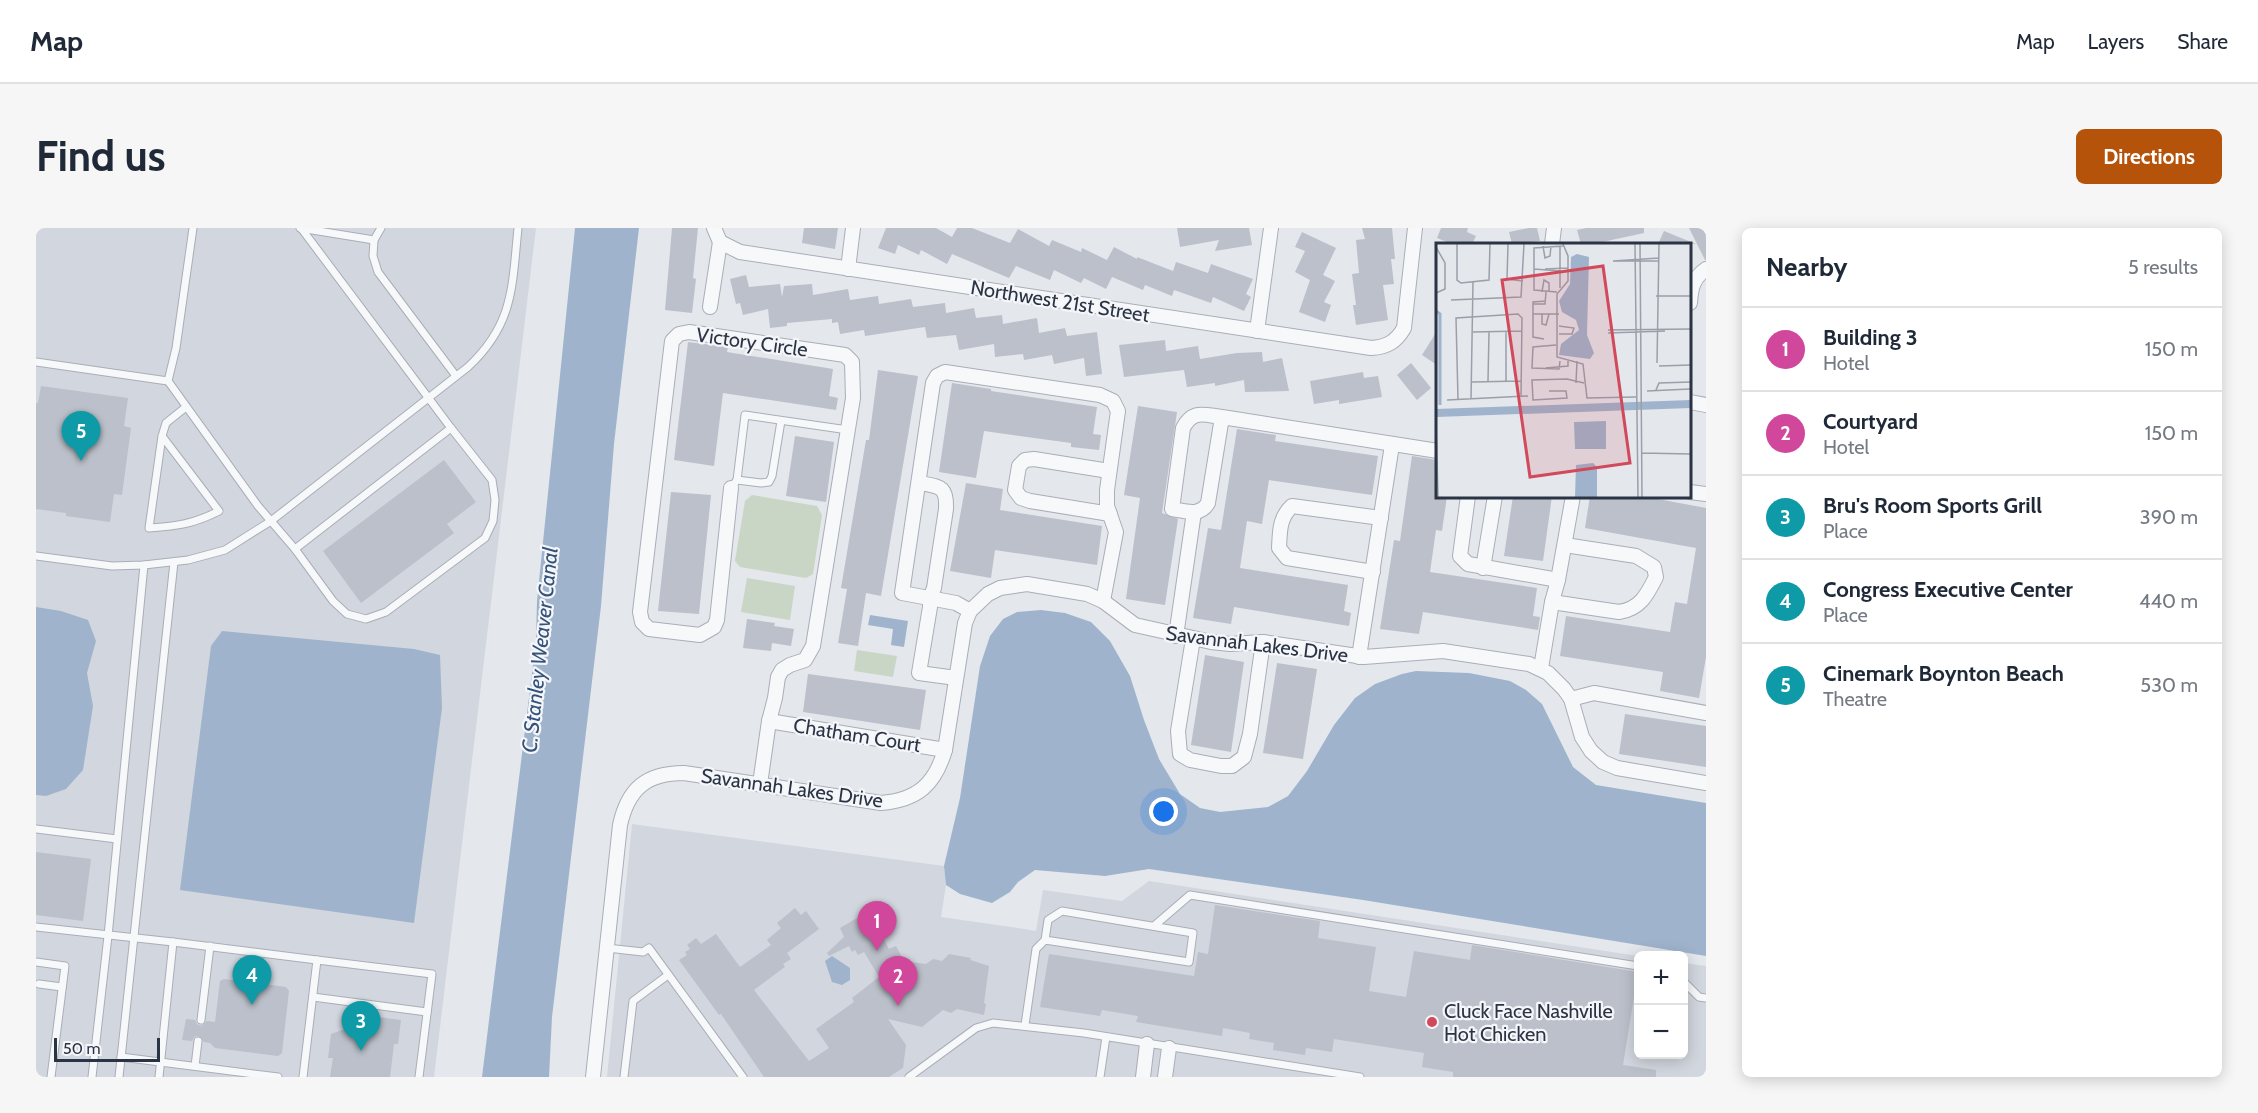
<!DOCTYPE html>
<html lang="en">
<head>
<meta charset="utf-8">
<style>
  body { margin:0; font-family:Cabin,sans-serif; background:#f6f6f7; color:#1f2937 }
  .controls { position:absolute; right:18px; bottom:18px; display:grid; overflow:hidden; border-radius:9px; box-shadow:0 3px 15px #0003 }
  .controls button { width:54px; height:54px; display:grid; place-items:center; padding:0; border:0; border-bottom:2px solid #e0e1e3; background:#fff; color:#1f2937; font:30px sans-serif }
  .scale { position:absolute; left:18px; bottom:15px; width:106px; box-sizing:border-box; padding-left:6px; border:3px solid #2b3445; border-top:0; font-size:16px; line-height:21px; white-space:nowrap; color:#2b3445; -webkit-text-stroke:4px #f4f6f9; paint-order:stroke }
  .you { position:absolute; left:1128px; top:584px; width:21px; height:21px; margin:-15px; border:4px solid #fff; border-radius:50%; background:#1a73e8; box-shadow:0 0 0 9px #1a73e833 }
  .badge { display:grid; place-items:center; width:39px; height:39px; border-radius:50%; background:#b45309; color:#fff; font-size:20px; font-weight:700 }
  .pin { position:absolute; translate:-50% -50px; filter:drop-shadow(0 2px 3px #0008) }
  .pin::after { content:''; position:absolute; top:32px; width:21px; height:18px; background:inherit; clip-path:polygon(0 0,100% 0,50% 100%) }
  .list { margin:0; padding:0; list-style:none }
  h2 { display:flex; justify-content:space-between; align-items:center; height:78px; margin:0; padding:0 24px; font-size:26px }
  h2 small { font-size:20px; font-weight:400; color:#747a83 }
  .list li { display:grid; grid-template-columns:39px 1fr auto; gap:18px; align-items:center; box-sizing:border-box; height:84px; padding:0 24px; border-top:2px solid #e0e1e3 }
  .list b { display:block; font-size:22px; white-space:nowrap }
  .list p { margin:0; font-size:20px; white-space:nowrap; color:#747a83 }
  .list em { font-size:20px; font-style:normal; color:#747a83 }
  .map { position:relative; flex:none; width:1670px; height:849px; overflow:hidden; border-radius:9px }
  header { display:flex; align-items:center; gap:36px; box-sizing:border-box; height:84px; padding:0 30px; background:#fff; border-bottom:2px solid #e0e1e3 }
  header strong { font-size:28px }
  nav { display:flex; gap:33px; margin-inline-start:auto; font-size:21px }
  .intro { display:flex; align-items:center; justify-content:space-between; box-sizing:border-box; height:144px; padding:0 36px }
  h1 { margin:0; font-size:42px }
  .button { padding:15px 27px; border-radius:9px; background:#b45309; color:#fff; font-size:21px; font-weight:700 }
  main { display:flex; gap:36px; padding:0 36px }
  aside { flex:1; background:#fff; border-radius:9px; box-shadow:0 3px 15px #0003 }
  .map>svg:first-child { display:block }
  .built { fill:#d2d6de }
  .green { fill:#c9d6c5 }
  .water { fill:#9fb4cc }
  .building { fill:#bbc0ca }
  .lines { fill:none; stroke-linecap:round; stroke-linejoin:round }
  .service-casing { stroke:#a9aeb7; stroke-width:9 }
  .minor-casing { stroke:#a9aeb7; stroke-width:16 }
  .service { stroke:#f7f8fa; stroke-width:7 }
  .minor { stroke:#f7f8fa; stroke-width:14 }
  .poi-dot { fill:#d1495b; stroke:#f4f6f9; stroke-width:2 }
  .labels { text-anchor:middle; stroke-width:4.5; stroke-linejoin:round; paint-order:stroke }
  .street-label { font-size:20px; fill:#2b3445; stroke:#f4f6f9 }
  .poi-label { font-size:20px; fill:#2b3445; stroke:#f4f6f9; text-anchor:start }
  .water-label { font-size:21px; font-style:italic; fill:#34527a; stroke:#f4f6f9 }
  .inset-river { fill:none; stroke:#9fb4cc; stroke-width:3 }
  .inset-road { fill:none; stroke:#9a9fa9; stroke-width:1.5 }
  .view { fill:#d1495b; fill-opacity:0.15; stroke:#d1495b; stroke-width:3 }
  .inset-edge { fill:none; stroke:#2b3445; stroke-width:3 }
</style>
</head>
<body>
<header>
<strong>Map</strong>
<nav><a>Map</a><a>Layers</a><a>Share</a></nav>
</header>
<div class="intro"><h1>Find us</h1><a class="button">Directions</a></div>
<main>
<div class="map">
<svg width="1670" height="849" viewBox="0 0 1670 849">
  <rect width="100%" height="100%" fill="#e4e7ec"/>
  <g class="built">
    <polygon points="0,0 500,0 398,849 0,849"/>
    <polygon points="596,596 908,638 910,657 905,689 982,700 1000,703 1007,662 1086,673 1113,653 1602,728 1602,826 1648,826 1648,735 1670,738 1670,849 571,849"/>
  </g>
  <g class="green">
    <polygon points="716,267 781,278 786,287 777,346 770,350 704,339 699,333 709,273"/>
    <polygon points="711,350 759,358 754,392 705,384"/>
    <polygon points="821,422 861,428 857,449 818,443"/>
  </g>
  <g class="water">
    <polygon points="539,0 603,0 578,216 565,378 516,789 513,849 446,849 500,413 501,373"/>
    <polygon points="0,379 25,383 52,392 60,413 51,445 57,478 47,542 30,561 10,568 0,567"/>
    <polygon points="1005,382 1029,385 1055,394 1074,413 1094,448 1108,492 1123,531 1144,566 1164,580 1184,584 1232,579 1252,568 1271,543 1298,497 1319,470 1339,456 1366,446 1380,443 1433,445 1474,453 1490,462 1506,476 1537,539 1560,557 1670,575 1670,728 1327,672 1113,641 1069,648 999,642 982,654 974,664 956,675 924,666 910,657 908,638 924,570 944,438 954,408 967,391 981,384"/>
    <polygon points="834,387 872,393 868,419 855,417 857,401 832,397"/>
    <polygon points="186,403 378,421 404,427 406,480 378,695 144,662 175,418"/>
    <polygon points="796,728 814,740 814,752 806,757 796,754 789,733"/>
  </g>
  <g class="building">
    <polygon points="636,0 662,0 657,50 660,51 656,85 629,82"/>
    <polygon points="768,0 802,0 799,21 766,15"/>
    <polygon points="850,0 900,0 916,9 921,0 936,0 974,15 982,1 1013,18 1016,12 1045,24 1046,20 1071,32 1078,19 1101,31 1101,29 1137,43 1140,34 1172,45 1175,36 1217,51 1210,66 1215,69 1208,83 1177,69 1175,75 1138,62 1136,68 1109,57 1107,62 1076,49 1070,61 1048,50 1045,55 1018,42 1014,52 980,38 973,50 916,26 911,36 885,22 883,27 862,17 859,26 842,20"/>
    <polygon points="1141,0 1213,0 1216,17 1179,23 1183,12 1144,19"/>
    <polygon points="1326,0 1356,0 1359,31 1355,31 1358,56 1347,57 1352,92 1320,97 1317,77 1320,77 1316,46 1323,45 1320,12 1329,11"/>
    <polygon points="1405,0 1432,0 1431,4 1440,8 1436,16 1416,16 1401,10"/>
    <polygon points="1493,0 1501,0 1504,13 1476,16 1473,4"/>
    <polygon points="1550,0 1608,0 1608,5 1557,16 1545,16 1541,2"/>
    <polygon points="1653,0 1670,0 1670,32 1669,32"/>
    <polygon points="1628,3 1660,16 1622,16"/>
    <polygon points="1266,4 1300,20 1287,47 1299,53 1288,74 1295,77 1289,94 1263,84 1274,52 1259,44 1269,23 1259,19"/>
    <polygon points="710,47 713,59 744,56 746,69 748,58 776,56 777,67 812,61 814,72 842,68 843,76 875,71 877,79 909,75 910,85 938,80 940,90 966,87 967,96 1001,90 1003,105 1029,100 1031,108 1061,104 1066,146 1050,148 1048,130 1018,136 1016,127 988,132 987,126 959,129 958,116 923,122 920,107 891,110 889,99 829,108 828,102 804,106 802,94 796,95 796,91 751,95 751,98 734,100 732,81 707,87 704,75 700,76 694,51"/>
    <polygon points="1401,103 1401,137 1386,127"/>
    <polygon points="1129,112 1130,123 1162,118 1164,131 1201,125 1226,124 1227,134 1246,130 1253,163 1209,164 1208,152 1179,158 1179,155 1151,159 1148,142 1088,149 1083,117"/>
    <polygon points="652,114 692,119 691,124 797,141 793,168 802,170 800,182 687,165 678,238 638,232"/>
    <polygon points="1375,135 1395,160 1381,172 1361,147"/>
    <polygon points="842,142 882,148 845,368 830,365 822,418 802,415 811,361 805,360 830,212 833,212"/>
    <polygon points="1327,144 1328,150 1342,148 1346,169 1303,176 1303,172 1278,176 1274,153"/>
    <polygon points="916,155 955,161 955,163 1061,179 1057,206 1065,207 1063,222 1035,219 1035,215 948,203 940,250 903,244"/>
    <polygon points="5,158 92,170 88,198 95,200 86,267 78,266 74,294 30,288 30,285 0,281 0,175 2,175"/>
    <polygon points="1102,178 1141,184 1126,285 1142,291 1129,377 1090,371 1104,270 1088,267"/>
    <polygon points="1201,201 1240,207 1239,213 1342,228 1336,267 1233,252 1226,296 1211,293 1204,340 1312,357 1308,383 1315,385 1313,398 1198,379 1195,396 1157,390 1172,300 1185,302"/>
    <polygon points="759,208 798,214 790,274 750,268"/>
    <polygon points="1376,228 1401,232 1401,268 1411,268 1406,303 1400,302 1394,344 1501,360 1497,388 1504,389 1502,402 1387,384 1383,406 1344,401 1358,312 1364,313"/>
    <polygon points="408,232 440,274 411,296 418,305 325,375 287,323"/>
    <polygon points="930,255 967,261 964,282 1066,298 1061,337 959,322 955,350 914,343"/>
    <polygon points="635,264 675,267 663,386 622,383"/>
    <polygon points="1477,268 1516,268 1507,333 1468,328"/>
    <polygon points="1554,268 1606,268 1670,280 1670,429 1663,470 1624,463 1627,444 1524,428 1530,388 1634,404 1639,374 1651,376 1660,320 1549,300"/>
    <polygon points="711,391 739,395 738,398 758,401 755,418 736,415 735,423 707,420"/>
    <polygon points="1169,427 1208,434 1195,524 1155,517"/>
    <polygon points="1241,435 1281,441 1267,531 1227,525"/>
    <polygon points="772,446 890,462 884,502 767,484"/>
    <polygon points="1589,486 1670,498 1670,539 1583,526"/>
    <polygon points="0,624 55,631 47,693 0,687"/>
    <polygon points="1179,677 1284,693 1282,710 1340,719 1333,763 1370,769 1378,723 1434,732 1436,717 1602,744 1587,837 1620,842 1620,849 1417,849 1417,844 1386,839 1388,825 1298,811 1296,824 1270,820 1269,827 1237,822 1238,815 1213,811 1214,805 1187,800 1186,808 1100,794 1102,788 1066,782 1064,788 1004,779 1013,726 1158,748 1162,724 1172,726"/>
    <polygon points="759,680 765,687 770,683 783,701 751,725 755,731 747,736 749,739 746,741 718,762 773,833 793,820 780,801 818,774 816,770 843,749 828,724 822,727 819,722 816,724 813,718 793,728 791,725 808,709 804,700 826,687 840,709 845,706 853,721 860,718 868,733 890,736 897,731 906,733 913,726 935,730 934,732 953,738 948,775 950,776 948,787 921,781 915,785 907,782 886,799 852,791 870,817 867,840 853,849 728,849 685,786 683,787 643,732 651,727 649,724 654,721 651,717 660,710 665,716 680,706 704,739 735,717 731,712 745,700 741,695"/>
    <polygon points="188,751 250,759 253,763 246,825 242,828 179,820 174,815 168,814 163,808 159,808 156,813 146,812 150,791 159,792 161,796 165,798 171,793 179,794 184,753"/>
    <polygon points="327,787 365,792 362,816 358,816 354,849 294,849 297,830 292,830 295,806 326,795"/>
  </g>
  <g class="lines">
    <g class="service-casing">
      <g id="service">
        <polyline points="157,0 140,120 132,153 222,278 259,321 297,373 311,386 330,391 350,384 449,310 457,293 459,272 456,252 415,200 265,0"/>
        <polyline points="264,0 338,12 337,28 342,44 420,148"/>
        <polyline points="338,12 345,0"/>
        <polyline points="0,134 132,153"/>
        <path d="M 126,208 L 183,283 C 157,296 142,298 113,300 L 126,208 L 130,195 L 150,179"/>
        <polyline points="701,252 725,255 733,254 736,248 745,193"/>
        <polyline points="695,260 701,252 709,187 812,202"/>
        <polyline points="259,321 415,200"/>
        <path d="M 0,328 L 76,338 L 108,337 L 152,332 L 189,322 L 235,293 L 432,139 C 478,96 476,59 482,0"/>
        <polyline points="0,601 81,611"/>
        <polyline points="1118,698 1154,667 1602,738"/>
        <polyline points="0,699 137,714 123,849"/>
        <polyline points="137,714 281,732"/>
        <polyline points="571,720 607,724 613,720 707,849"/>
        <polyline points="0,734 29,738 15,849"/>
        <polyline points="1648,754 1663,769 1670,770"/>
        <polyline points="3,756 26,759"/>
        <polyline points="277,769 391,784"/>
        <polyline points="165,792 174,718"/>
        <polyline points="989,797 1000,721 1009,712 1153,734 1157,705 1026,683 1012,692 1009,712"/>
        <polyline points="85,829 242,849"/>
        <polyline points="159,838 162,813"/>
        <polyline points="56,849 72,708 108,337"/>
        <polyline points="83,849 138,334"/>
        <polyline points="267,849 281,732 396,746 383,849"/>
        <polyline points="588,849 597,773 632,747"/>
        <polyline points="873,849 940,800 957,795 1048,805 1324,849"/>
        <polyline points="1064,849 1070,809"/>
      </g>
    </g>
    <g class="minor-casing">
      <g id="minor">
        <path d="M 678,0 L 684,14 L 704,24 L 1335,120 C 1351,119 1360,114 1368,100 L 1379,0"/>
        <polyline points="1516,16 1518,0"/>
        <polyline points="812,41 817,0"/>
        <path d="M 1654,75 C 1655,60 1657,50 1670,41"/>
        <polyline points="674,79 684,14"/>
        <polyline points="1221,103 1235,0"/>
        <polyline points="1654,174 1670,177"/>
        <path d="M 1186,189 L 1172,275 C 1164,289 1149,283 1136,281 L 1147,200 C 1157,181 1168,187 1186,189 L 1402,223"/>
        <polyline points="1073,243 998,231 989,232 983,238 979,262 985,270 994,273 1074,286"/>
        <path d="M 884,255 C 904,259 911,258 910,281 L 898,360 L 894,370 L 894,379 L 883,445 L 920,450"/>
        <polyline points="695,260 681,392 678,399 664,407 613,401 606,394 604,384 636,113 643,106 653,104 809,127 816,134 817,170 777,418 769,432 754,437 746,442 742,449 739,470 733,493 724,556"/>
        <polyline points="1654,264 1670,266"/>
        <polyline points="1432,268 1424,328 1432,336 1522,352"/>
        <polyline points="1447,340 1459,268"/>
        <path d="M 1337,344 L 1251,330 L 1243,320 C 1244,303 1243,290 1256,278 L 1345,290"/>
        <path d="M 1516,374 L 1583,384 C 1604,381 1611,367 1620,349 L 1618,339 L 1600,328 L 1529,317"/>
        <polyline points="934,383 920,375 866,365 897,155 901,148 909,144 1064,167 1077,173 1082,183 1071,262 1071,278 1080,304 1067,373"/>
        <polyline points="1140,408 1158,284"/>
        <polyline points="1157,411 1142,503 1144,526 1154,532 1185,538 1196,538 1208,529 1214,506 1227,414"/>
        <polyline points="1323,429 1356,217"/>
        <polyline points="1505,440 1516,374 1522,352 1537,268"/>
        <polyline points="1535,471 1558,465 1670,485"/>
        <polyline points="733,493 909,522"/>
        <path d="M 557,849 L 584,597 C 592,561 610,545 648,545 L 845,575 C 882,572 899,556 909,522 L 929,395 L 934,383 L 952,366 L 964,360 L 991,356 L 1051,366 L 1067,373 L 1099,397 L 1175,414 L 1194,416 L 1227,414 L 1328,429 L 1407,423 L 1493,436 L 1512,445 L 1528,461 L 1535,471 L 1546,509 L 1555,523 L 1567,534 L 1581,540 L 1670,555"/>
        <polyline points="1107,849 1111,816"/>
        <polyline points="1129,849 1133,820"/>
      </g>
    </g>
    <use href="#service" class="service"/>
    <use href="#minor" class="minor"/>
  </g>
  <circle class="poi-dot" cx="1396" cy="794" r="6"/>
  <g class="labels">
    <g class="street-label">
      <text transform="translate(1024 73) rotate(9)" y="7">Northwest 21st Street</text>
      <text transform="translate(716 114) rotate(8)" y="7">Victory Circle</text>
      <text transform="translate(1221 416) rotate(7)" y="7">Savannah Lakes Drive</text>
      <text transform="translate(821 507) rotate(9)" y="7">Chatham Court</text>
      <text transform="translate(756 560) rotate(8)" y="7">Savannah Lakes Drive</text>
    </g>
    <g class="poi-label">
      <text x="1408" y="790">Cluck Face Nashville<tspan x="1408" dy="23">Hot Chicken</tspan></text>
    </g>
    <g class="water-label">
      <text transform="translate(504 422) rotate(-84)" y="7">C. Stanley Weaver Canal</text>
    </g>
  </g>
  <g transform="translate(1400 15)">
    <rect width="255" height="255" fill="#e4e7ec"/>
    <path d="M 141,11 L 153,14 L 151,92 L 158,110 L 154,116 L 123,112 L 125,101 L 143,87 L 140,77 L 126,69 L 123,58 L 134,41 L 135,14 ZM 255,157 L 255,165 L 0,174 L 0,166 ZM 170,178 L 170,206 L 139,206 L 138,179 ZM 157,220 L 161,224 L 161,254 L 139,254 L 140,222 Z" fill="#9fb4cc"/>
    <path class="inset-river" d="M 0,68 L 4,71 L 4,162"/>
    <path class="inset-road" d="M 21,1 L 21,37 L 25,40 L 53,37 L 54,1M 72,1 L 71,36 L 87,38M 127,1 L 132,13 L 132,38 L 121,51 L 121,114 L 147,121 L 151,155 L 200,154M 199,1 L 202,254M 204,1 L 206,254M 107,3 L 109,15 L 114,13 L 115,3M 124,3 L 124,45M 0,4 L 9,20 L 9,46 L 0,50M 223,15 L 177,18 L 223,18M 98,26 L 124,28M 109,26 L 132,25M 106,49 L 108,37 L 113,40 L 113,49M 121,49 L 98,47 L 98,5 L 127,3M 220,53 L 255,53M 15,57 L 85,54 L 88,1M 97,61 L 109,61 L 110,49M 97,71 L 123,71M 106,71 L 106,81 L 110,82 L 113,71M 123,83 L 138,85 L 136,91 L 123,91M 172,87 L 255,86M 37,89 L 86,88M 172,90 L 229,88M 108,96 L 97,94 L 97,59 L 110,58M 120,102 L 97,104 L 96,125 L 123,126 L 124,118M 221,120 L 223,1M 223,123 L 255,122M 110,125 L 132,123 L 132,118M 52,138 L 53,89M 70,138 L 70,89M 36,139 L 85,138M 140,140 L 141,118M 220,147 L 223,140 L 255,139M 113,148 L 130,148 L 131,155 L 97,157 L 96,137 L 131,136 L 148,140M 211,148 L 254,146M 22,156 L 20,75 L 82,71 L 86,75 L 85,153M 35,156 L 37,39M 11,157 L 92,153M 0,178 L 2,254M 205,210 L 255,211"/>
    <path class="view" d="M 167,23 L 194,220 L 94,234 L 66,37 Z"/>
    <rect width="255" height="255" class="inset-edge"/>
  </g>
</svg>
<div class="controls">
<button>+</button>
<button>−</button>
</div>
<div class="scale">50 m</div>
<div class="you"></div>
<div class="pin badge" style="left:841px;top:723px;background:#d1479c">1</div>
<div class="pin badge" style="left:862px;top:778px;background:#d1479c">2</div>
<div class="pin badge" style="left:325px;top:823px;background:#0f9aa8">3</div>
<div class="pin badge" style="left:216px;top:777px;background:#0f9aa8">4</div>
<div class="pin badge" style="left:45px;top:233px;background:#0f9aa8">5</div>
</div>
<aside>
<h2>Nearby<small>5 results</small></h2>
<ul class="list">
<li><span class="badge" style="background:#d1479c">1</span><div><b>Building 3</b><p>Hotel</p></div><em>150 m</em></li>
<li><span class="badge" style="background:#d1479c">2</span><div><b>Courtyard</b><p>Hotel</p></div><em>150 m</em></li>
<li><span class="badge" style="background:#0f9aa8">3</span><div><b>Bru's Room Sports Grill</b><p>Place</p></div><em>390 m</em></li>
<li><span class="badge" style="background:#0f9aa8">4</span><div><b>Congress Executive Center</b><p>Place</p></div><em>440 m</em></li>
<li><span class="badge" style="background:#0f9aa8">5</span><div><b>Cinemark Boynton Beach</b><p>Theatre</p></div><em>530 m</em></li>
</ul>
</aside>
</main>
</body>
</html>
